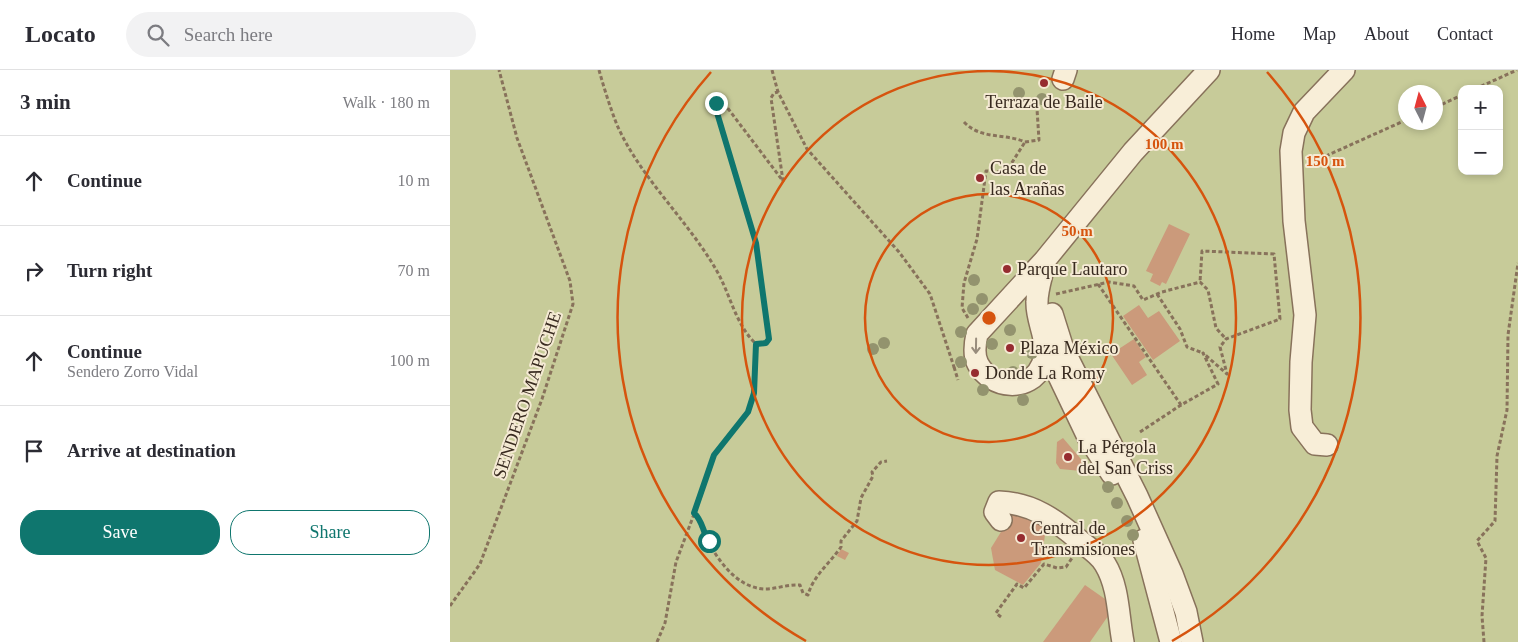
<!DOCTYPE html>
<html lang="en">
<head>
<meta charset="utf-8">
<style>
  body { margin:0; font-family:"Times New Roman",serif; background:#f2f2f3; color:#2b2b33 }
  .controls { position:absolute; right:15px; top:15px; display:grid; overflow:hidden; border-radius:10px; box-shadow:0 2px 8px #0003 }
  .controls button { width:45px; height:45px; display:grid; place-items:center; padding:0; border:0; border-bottom:1px solid #e1e1e2; background:#fff; color:#2b2b33; font:25px sans-serif }
  .compass { position:absolute; left:948px; top:15px; width:45px; height:45px; border-radius:50%; background:#fff; box-shadow:0 2px 8px #0003; rotate:354deg }
  .stop { position:absolute; width:15px; height:15px; margin:-11px; border:4px solid #0f766e; border-radius:50%; background:#fff }
  .stop.end { background:#0f766e; border-color:#fff; box-shadow:0 1px 5px #0008 }
  .list { margin:0; padding:0; list-style:none }
  h2 { display:flex; justify-content:space-between; align-items:center; height:65px; margin:0; padding:0 20px; font-size:21px }
  h2 small { font-size:16px; font-weight:400; color:#7c7c81 }
  .list li { display:grid; grid-template-columns:32px 1fr auto; gap:15px; align-items:center; box-sizing:border-box; height:90px; padding:0 20px; border-top:1px solid #e1e1e2 }
  .list b { display:block; font-size:19px; white-space:nowrap }
  .list p { margin:0; font-size:16px; white-space:nowrap; color:#7c7c81 }
  .list em { font-size:16px; font-style:normal; color:#7c7c81 }
  .actions { display:flex; gap:10px; padding:15px 20px }
  .actions a { flex:1; padding:11px 0; border:1px solid #0f766e; border-radius:20px; text-align:center; font-size:18px; color:#0f766e }
  .actions .main { background:#0f766e; color:#fff }
  .icon { flex:none; width:28px; height:28px; fill:none; stroke:currentColor; stroke-width:2; stroke-linecap:round; stroke-linejoin:round }
  .map { position:relative; flex:none; width:1068px; height:572px; overflow:hidden }
  header { display:flex; align-items:center; gap:30px; box-sizing:border-box; height:70px; padding:0 25px; background:#fff; border-bottom:1px solid #e1e1e2 }
  header strong { font-size:24px }
  nav { display:flex; gap:28px; margin-inline-start:auto; font-size:18px }
  .search { width:350px; height:45px; background:#f2f2f3; display:flex; align-items:center; gap:12px; box-sizing:border-box; padding:0 18px; border-radius:28px; color:#7c7c81; font-size:19px }
  main { display:flex }
  aside { flex:1; background:#fff }
  .map>svg:first-child { display:block }
  .green { fill:#c7cb99; fill-rule:evenodd }
  .building { fill:#cb9a7b }
  .lines { fill:none; stroke-linecap:round; stroke-linejoin:round }
  .minor-casing { stroke:#88725b; stroke-width:24 }
  .path { stroke:#88725b; stroke-width:3; stroke-dasharray:4 2.5; stroke-linecap:butt }
  .minor { stroke:#f8eed8; stroke-width:21 }
  .tree { fill:#93936e }
  .oneway { stroke:#988c7c }
  .route { stroke:#0f766e; stroke-width:6 }
  .ring { fill:none; stroke:#d6540e; stroke-width:2.5 }
  .poi-dot { fill:#962c30; stroke:#f5ead4; stroke-width:2 }
  .labels { text-anchor:middle; stroke-width:4; stroke-linejoin:round; paint-order:stroke }
  .poi-label { font-size:18px; fill:#382a1f; stroke:#f5ead4; text-anchor:start }
  .street-label { font-size:18px; fill:#382a1f; stroke:#f5ead4 }
  .centre { fill:#d6540e; stroke:#f5ead4; stroke-width:2.5 }
  .ring-label { font-size:15px; text-anchor:middle; font-weight:bold; fill:#d6540e; stroke:#f5ead4; stroke-width:4; stroke-linejoin:round; paint-order:stroke }
</style>
</head>
<body>
<header>
<strong>Locato</strong>
<div class="search"><svg class="icon" aria-label="search" viewBox="0 0 24 24"><circle cx="10" cy="10" r="6"/><path d="M15 15l6 6"/></svg>Search here</div>
<nav><a>Home</a><a>Map</a><a>About</a><a>Contact</a></nav>
</header>
<main>
<aside>
<h2>3 min<small>Walk · 180 m</small></h2>
<ul class="list">
<li><svg class="icon" aria-label="ahead" viewBox="0 0 24 24"><path d="M12 20V5M6 11l6-6 6 6"/></svg><div><b>Continue</b></div><em>10 m</em></li>
<li><svg class="icon" aria-label="right" viewBox="0 0 24 24"><path d="M7 20v-9h11M14 6l5 5-5 5"/></svg><div><b>Turn right</b></div><em>70 m</em></li>
<li><svg class="icon" aria-label="ahead" viewBox="0 0 24 24"><path d="M12 20V5M6 11l6-6 6 6"/></svg><div><b>Continue</b><p>Sendero Zorro Vidal</p></div><em>100 m</em></li>
<li><svg class="icon" aria-label="arrive" viewBox="0 0 24 24"><path d="M6 21V4h12l-3 4 3 4H6"/></svg><div><b>Arrive at destination</b></div></li>
</ul>
<div class="actions"><a class="main">Save</a><a>Share</a></div>
</aside>
<div class="map">
<svg width="1068" height="572" viewBox="0 0 1068 572">
  <rect width="100%" height="100%" fill="#ede0c5"/>
  <path class="green" d="M 0,0 L 1068,0 L 1068,572 L 0,572 ZM 1012,19 L 1049,19 L 1049,101 L 1012,101 ZM 956,22 L 986,22 L 986,52 L 956,52 Z"/>
  <g class="building">
    <polygon points="719,154 740,164 716,214 712,212 710,216 700,211 703,204 696,201"/>
    <polygon points="689,235 698,248 709,241 730,271 703,290 673,246"/>
    <polygon points="684,269 696,287 689,292 697,305 682,315 661,284"/>
    <polygon points="613,368 642,402 610,399 606,393 607,372"/>
    <polygon points="564,441 596,458 591,493 573,515 545,500 541,478"/>
    <polygon points="391,479 399,483 395,490 387,486"/>
    <polygon points="635,515 665,536 640,572 593,572"/>
  </g>
  <g class="lines">
    <g class="minor-casing">
      <g id="minor">
        <polyline points="613,9 616,0"/>
        <path d="M 595,190 C 593,203 587,218 587,232 C 586,253 602,274 592,295 C 580,323 541,319 528,294 C 523,285 525,273 527,264 L 595,190 L 683,82 L 759,0"/>
        <polyline points="602,244 613,279 687,426 722,504 736,542 742,572"/>
        <polyline points="596,279 638,367 662,404"/>
        <polyline points="877,375 865,374 852,357 850,340 851,292 855,245 844,151 841,81 844,63 854,42 894,0"/>
        <path d="M 551,450 L 545,442 L 549,432 C 582,433 606,450 630,471 C 639,478 649,484 655,494 C 669,517 668,546 673,572"/>
        <polyline points="694,470 721,572"/>
      </g>
    </g>
    <g class="path">
      <path d="M 149,0 C 154,18 160,37 167,55 C 191,109 239,151 268,203 C 281,227 286,255 306,274 L 316,273 L 319,269 L 306,173 L 265,36 L 270,31 L 273,32 L 333,111 L 321,28 L 324,23 L 328,22 L 357,79 L 449,182 L 480,224 L 504,297 L 510,296"/>
      <polyline points="322,0 328,22"/>
      <polyline points="1025,19 1067,0"/>
      <polyline points="986,37 1012,25"/>
      <path d="M 514,52 C 531,70 555,63 575,72"/>
      <polyline points="575,72 589,70 587,39"/>
      <polyline points="858,94 956,50"/>
      <polyline points="648,214 731,335 768,314 753,283 777,304 770,277 776,269 830,249 824,184 752,181 750,212"/>
      <polyline points="606,224 659,212 684,216 693,230 712,222 750,212 758,220 766,258 776,269"/>
      <polyline points="707,224 730,259 737,277 753,283"/>
      <polyline points="518,248 512,238 514,213 527,169 536,101 556,102 575,72"/>
      <polyline points="504,297 508,310"/>
      <polyline points="690,362 731,335"/>
      <path d="M 244,443 C 252,450 249,455 254,464 C 266,487 285,518 315,519 C 327,519 338,514 350,515 L 353,523 L 358,525 C 363,506 380,493 391,477 L 391,471 L 407,451 L 411,428 L 423,406 L 422,402 L 431,392 L 437,391"/>
      <polyline points="0,536 30,494 57,422 92,329 123,234 120,211 67,68 49,0"/>
      <polyline points="551,547 546,543 567,514 574,518 594,494 607,498 616,497 622,488"/>
      <polyline points="207,572 215,553 226,492 249,431 264,385 298,342 304,323 306,274"/>
      <polyline points="1034,572 1032,546 1036,488 1027,471 1045,451 1047,386 1057,340 1058,265 1068,193"/>
    </g>
    <use href="#minor" class="minor"/>
  </g>
  <g class="tree">
    <circle cx="569" cy="23" r="6"/>
    <circle cx="592" cy="29" r="6"/>
    <circle cx="524" cy="210" r="6"/>
    <circle cx="532" cy="229" r="6"/>
    <circle cx="523" cy="239" r="6"/>
    <circle cx="560" cy="260" r="6"/>
    <circle cx="511" cy="262" r="6"/>
    <circle cx="434" cy="273" r="6"/>
    <circle cx="542" cy="274" r="6"/>
    <circle cx="423" cy="279" r="6"/>
    <circle cx="582" cy="283" r="6"/>
    <circle cx="511" cy="292" r="6"/>
    <circle cx="563" cy="302" r="6"/>
    <circle cx="533" cy="320" r="6"/>
    <circle cx="573" cy="330" r="6"/>
    <circle cx="658" cy="417" r="6"/>
    <circle cx="667" cy="433" r="6"/>
    <circle cx="677" cy="451" r="6"/>
    <circle cx="683" cy="465" r="6"/>
  </g>
  <defs><path id="oneway-shaft" d="M-6 0H5M1.5-3L5.5 0L1.5 3" fill="none" stroke-width="1.6" stroke-linecap="round" stroke-linejoin="round" transform="scale(1.25)"/></defs>
  <use class="oneway" href="#oneway-shaft" transform="translate(526 276) rotate(91)"/>
  <g class="lines">
    <path class="route" d="M 259,471 C 252,461 253,451 244,443 L 264,385 L 298,342 L 304,323 L 306,274 L 316,273 L 319,269 L 306,173 L 265,36 L 266,33"/>
  </g>
  <g class="ring">
    <circle cx="539" cy="248" r="124"/>
    <circle cx="539" cy="248" r="247"/>
    <path d="M356 571A371 371 0 0 1 261 2M817 2A371 371 0 0 1 722 571"/>
  </g>
  <g class="poi-dot">
    <circle cx="594" cy="13" r="5"/>
    <circle cx="530" cy="108" r="5"/>
    <circle cx="557" cy="199" r="5"/>
    <circle cx="560" cy="278" r="5"/>
    <circle cx="525" cy="303" r="5"/>
    <circle cx="618" cy="387" r="5"/>
    <circle cx="571" cy="468" r="5"/>
  </g>
  <g class="labels">
    <g class="poi-label">
      <text x="594" y="38" text-anchor="middle">Terraza de Baile</text>
      <text x="540" y="104">Casa de<tspan x="540" dy="21">las Arañas</tspan></text>
      <text x="567" y="205">Parque Lautaro</text>
      <text x="570" y="284">Plaza México</text>
      <text x="535" y="309">Donde La Romy</text>
      <text x="628" y="383">La Pérgola<tspan x="628" dy="21">del San Criss</tspan></text>
      <text x="581" y="464">Central de<tspan x="581" dy="21">Transmisiones</tspan></text>
    </g>
    <g class="street-label">
      <text transform="translate(77 325) rotate(-71)" y="6">SENDERO MAPUCHE</text>
    </g>
  </g>
  <circle cx="539" cy="248" r="8" class="centre"/>
  <g class="ring-label">
    <text x="714" y="79">100 m</text>
    <text x="875" y="96">150 m</text>
    <text x="627" y="166">50 m</text>
  </g>
</svg>
<div class="controls">
<button>+</button>
<button>−</button>
</div>
<svg class="compass" viewBox="-18 -18 36 36"><path d="M0-13l5 13h-10z" fill="#e53935"/><path d="M0 13l5-13h-10z" fill="#7c7c81"/></svg>
<div class="stop" style="left:259px;top:471px"></div>
<div class="stop end" style="left:266px;top:33px"></div>
</div>
</main>
</body>
</html>
